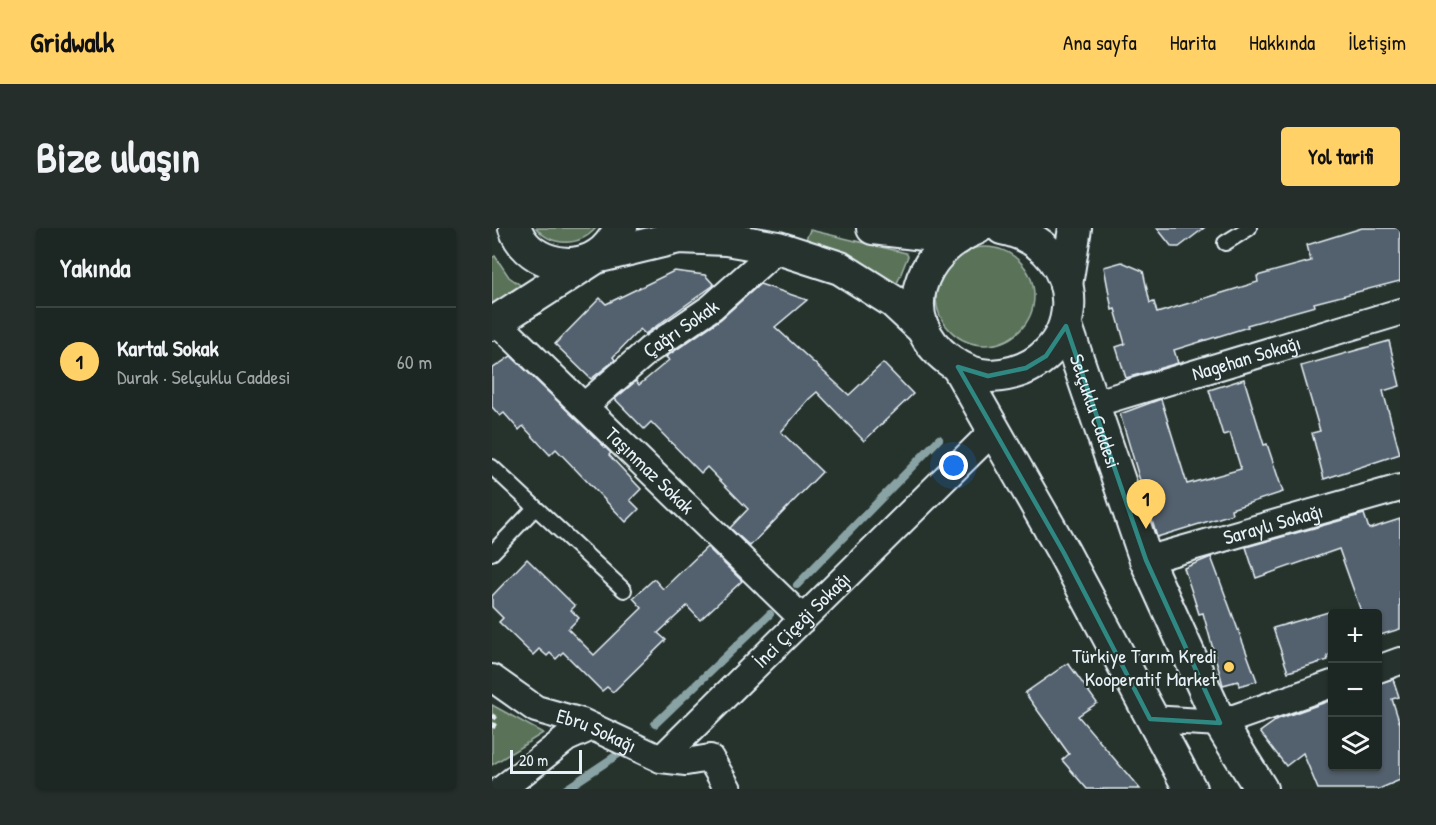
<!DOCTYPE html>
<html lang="tr">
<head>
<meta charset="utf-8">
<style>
  body { margin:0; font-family:"Patrick Hand",sans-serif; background:#252e2a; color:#f1f3f6 }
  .controls { position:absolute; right:18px; bottom:18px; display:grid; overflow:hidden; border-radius:6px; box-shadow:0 2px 4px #0004 }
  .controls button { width:54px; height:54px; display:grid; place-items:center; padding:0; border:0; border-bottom:2px solid #3a4340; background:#1c2622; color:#f1f3f6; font:30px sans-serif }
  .scale { position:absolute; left:18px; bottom:15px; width:72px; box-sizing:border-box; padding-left:6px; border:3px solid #e8f1f8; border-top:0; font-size:16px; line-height:21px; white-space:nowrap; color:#e8f1f8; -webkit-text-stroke:4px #26332d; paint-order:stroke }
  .you { position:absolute; left:462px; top:238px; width:21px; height:21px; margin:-15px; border:4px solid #fff; border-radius:50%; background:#1a73e8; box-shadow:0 0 0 9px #1a73e833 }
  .badge { display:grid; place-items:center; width:39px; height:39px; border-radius:50%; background:#ffd166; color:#111; font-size:20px; font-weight:700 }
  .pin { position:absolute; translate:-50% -50px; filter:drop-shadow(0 2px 3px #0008) }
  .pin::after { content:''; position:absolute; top:32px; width:21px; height:18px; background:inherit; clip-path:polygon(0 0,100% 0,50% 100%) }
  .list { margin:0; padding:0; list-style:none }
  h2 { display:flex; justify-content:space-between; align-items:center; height:78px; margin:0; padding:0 24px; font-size:26px }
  h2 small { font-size:20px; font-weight:400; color:#a0a5a5 }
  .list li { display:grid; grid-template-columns:39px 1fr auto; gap:18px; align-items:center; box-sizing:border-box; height:108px; padding:0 24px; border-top:2px solid #3a4340 }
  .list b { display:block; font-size:22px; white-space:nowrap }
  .list p { margin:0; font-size:20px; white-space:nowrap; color:#a0a5a5 }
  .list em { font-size:20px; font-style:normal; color:#a0a5a5 }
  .icon { flex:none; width:33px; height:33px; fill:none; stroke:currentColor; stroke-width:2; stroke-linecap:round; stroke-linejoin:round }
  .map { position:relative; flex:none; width:908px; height:561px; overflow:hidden; border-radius:6px }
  header { display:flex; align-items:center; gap:36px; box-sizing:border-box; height:84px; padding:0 30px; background:#ffd166; color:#111 }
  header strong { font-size:28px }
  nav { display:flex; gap:33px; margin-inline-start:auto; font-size:21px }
  .intro { display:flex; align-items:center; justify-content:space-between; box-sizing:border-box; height:144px; padding:0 36px }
  h1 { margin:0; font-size:42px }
  .button { padding:15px 27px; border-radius:6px; background:#ffd166; color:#111; font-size:21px; font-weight:700 }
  main { display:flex; gap:36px; padding:0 36px }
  aside { flex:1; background:#1c2622; border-radius:6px; box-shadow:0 2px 4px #0004 }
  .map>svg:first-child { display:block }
  .green { fill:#5a7358; stroke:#a1b2a8; stroke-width:1.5 }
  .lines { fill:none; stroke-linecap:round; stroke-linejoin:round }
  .stream { stroke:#89a3a5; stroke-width:8 }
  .building { fill:#53616d; stroke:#e8f1f8; stroke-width:1.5 }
  .service-casing { stroke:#e8f1f8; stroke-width:18 }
  .minor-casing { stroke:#e8f1f8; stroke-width:30 }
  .tertiary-casing { stroke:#e8f1f8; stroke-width:36 }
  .path { stroke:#e8f1f8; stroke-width:4; stroke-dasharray:6 4.5; stroke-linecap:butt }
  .service { stroke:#26332d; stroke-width:14 }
  .minor { stroke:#26332d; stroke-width:26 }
  .tertiary { stroke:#26332d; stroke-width:32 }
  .marked { fill:none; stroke:#308883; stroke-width:4.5; stroke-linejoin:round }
  .poi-dot { fill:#ffd166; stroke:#26332d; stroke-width:2 }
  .labels { text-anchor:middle; stroke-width:4.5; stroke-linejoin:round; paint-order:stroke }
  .street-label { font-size:20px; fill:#e8f1f8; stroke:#26332d }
  .poi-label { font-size:20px; fill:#e8f1f8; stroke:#26332d; text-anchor:end }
</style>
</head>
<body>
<header>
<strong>Gridwalk</strong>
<nav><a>Ana sayfa</a><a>Harita</a><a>Hakkında</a><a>İletişim</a></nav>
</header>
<div class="intro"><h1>Bize ulaşın</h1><a class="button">Yol tarifi</a></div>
<main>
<aside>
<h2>Yakında<small></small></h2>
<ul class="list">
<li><span class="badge">1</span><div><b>Kartal Sokak</b><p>Durak · Selçuklu Caddesi</p></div><em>60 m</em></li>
</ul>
</aside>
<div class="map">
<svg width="908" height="561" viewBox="0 0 908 561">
  <rect width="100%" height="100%" fill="#26332d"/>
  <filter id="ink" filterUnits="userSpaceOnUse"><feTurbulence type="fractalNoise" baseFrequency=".0167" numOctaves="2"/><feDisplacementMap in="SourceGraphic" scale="12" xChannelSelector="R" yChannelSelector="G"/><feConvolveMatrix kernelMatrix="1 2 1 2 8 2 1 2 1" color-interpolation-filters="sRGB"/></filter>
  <g filter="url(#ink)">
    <g class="green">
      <path d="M 44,0 L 104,0 C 87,19 60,19 44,0 Z"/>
      <polygon points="318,2 414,25 416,28 398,73 326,17 314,11"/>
      <circle cx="493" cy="68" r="49"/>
      <polygon points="3,28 17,49 34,61 0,79 0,30"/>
      <polygon points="0,477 51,505 0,537"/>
    </g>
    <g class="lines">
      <g class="stream">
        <polyline points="305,357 447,211"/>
        <polyline points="163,496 278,386"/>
        <polyline points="74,561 131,523"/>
      </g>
    </g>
    <g class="building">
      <polygon points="665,0 712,0 687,19 680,19"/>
      <polygon points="870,0 908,0 908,53 822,75 823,78 755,97 756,99 682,122 686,135 634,150 624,119 633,116 623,81 620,82 612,39 630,34 651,43 658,75 662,74 665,85 766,54 765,48 819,33 815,17"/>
      <polygon points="182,43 213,47 222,57 153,106 148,101 121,129 123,132 99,151 63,116 108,70 114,76"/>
      <polygon points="268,56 315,72 283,99 357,167 391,135 421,166 372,213 325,164 317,171 289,204 330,244 258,318 238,300 256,281 215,239 209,245 159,194 152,201 123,171 144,153 147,157 177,132 174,129 229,91"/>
      <polygon points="897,113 908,158 891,163 908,226 832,251 820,205 828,203 809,138"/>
      <polygon points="19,128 119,225 117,227 149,261 138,272 147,281 134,294 64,221 58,227 31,198 27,202 12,185 8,188 0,179 0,141"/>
      <polygon points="752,151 772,217 775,216 791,264 739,281 740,286 665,309 628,186 669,171 695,256 749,241 738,205 731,207 717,162"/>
      <polygon points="872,286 877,301 908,291 908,401 885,408 885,386 870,386 847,321 764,350 754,319"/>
      <polygon points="215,319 250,353 208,392 195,378 166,405 174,412 121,464 115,459 110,463 71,424 64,431 58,425 55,428 47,421 41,427 7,394 11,390 0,379 0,368 35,331 83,378 79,382 87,390 76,401 102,427 150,380 141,370 162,351 171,361"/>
      <polygon points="719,329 728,353 765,453 747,458 746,453 731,457 711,385 707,386 692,340"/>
      <polygon points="840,383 840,426 835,428 836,432 796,444 781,400"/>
      <polygon points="576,435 605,475 586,488 648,561 595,561 570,532 577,526 533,465"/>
      <polygon points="901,451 907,469 900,471 908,496 908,552 887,561 826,561 811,525 794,538 768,504 786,491 840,472 840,538 885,538 885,456"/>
    </g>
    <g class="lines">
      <g class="service-casing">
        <g id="service">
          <polyline points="733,15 757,0"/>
          <polyline points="0,239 132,362"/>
          <polyline points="0,325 43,280"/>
        </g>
      </g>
      <g class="minor-casing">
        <g id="minor">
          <path id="s1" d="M 5,94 L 311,391"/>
          <path id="s2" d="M 601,176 L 908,84"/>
          <path id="s3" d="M 92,178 L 157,122 L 220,79 L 286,20"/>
          <path id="s4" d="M 654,332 L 908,260"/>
          <polyline points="886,441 908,433"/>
          <path id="s5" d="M 0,450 L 44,481 L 90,494 L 169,531 L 194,534 L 218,530 L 236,561"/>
          <polyline points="658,491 728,495 840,456"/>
          <path id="s6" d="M 169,531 L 501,203"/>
          <polyline points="10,561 75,510 100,499"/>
        </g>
      </g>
      <g class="tertiary-casing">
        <g id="tertiary">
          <path d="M 23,0 C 33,32 77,46 105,28 C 116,21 122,11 129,0"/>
          <polyline points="381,0 466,10"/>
          <path d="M 485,0 C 427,22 401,91 457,132 C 469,141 484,148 499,148 C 597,143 603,19 510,0"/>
          <polyline points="574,57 583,0"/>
          <polyline points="0,96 104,29 187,9 234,11 286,20 348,40 402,74 432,102"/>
          <path id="s7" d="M 574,98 L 654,332 L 728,495 L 769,561"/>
          <polyline points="466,139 572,325 698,561"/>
        </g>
      </g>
      <polyline class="path" points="0,487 5,491 0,502"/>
      <use href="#service" class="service"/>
      <use href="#minor" class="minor"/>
      <use href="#tertiary" class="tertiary"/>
    </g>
  </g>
  <path class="marked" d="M 574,98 L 654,332 L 728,495 L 658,491 L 572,325 L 466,139 L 496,148 L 534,140 L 554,128 Z"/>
  <circle class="poi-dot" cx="737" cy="439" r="6"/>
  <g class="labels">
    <g class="street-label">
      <text dy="7" stroke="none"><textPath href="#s3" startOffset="124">Çağrı Sokak</textPath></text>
      <text dy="7" stroke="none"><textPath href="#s2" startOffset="160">Nagehan Sokağı</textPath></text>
      <text dy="7" stroke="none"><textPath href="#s7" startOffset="90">Selçuklu Caddesi</textPath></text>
      <text dy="7" stroke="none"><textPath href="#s1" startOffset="213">Taşınmaz Sokak</textPath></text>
      <text dy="7" stroke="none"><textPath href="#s4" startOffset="132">Saraylı Sokağı</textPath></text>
      <text dy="7" stroke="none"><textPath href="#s6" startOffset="198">İnci Çiçeği Sokağı</textPath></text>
      <text dy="7" stroke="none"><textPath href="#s5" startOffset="118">Ebru Sokağı</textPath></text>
    </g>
    <g class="poi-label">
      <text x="725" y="435">Türkiye Tarım Kredi<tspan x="725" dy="23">Kooperatif Market</tspan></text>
    </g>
  </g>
</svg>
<div class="controls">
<button>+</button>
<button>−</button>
<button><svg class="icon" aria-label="layers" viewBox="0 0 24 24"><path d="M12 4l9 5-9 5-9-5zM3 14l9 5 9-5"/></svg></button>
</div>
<div class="scale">20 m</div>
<div class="you"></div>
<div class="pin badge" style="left:654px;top:301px">1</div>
</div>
</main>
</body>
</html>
